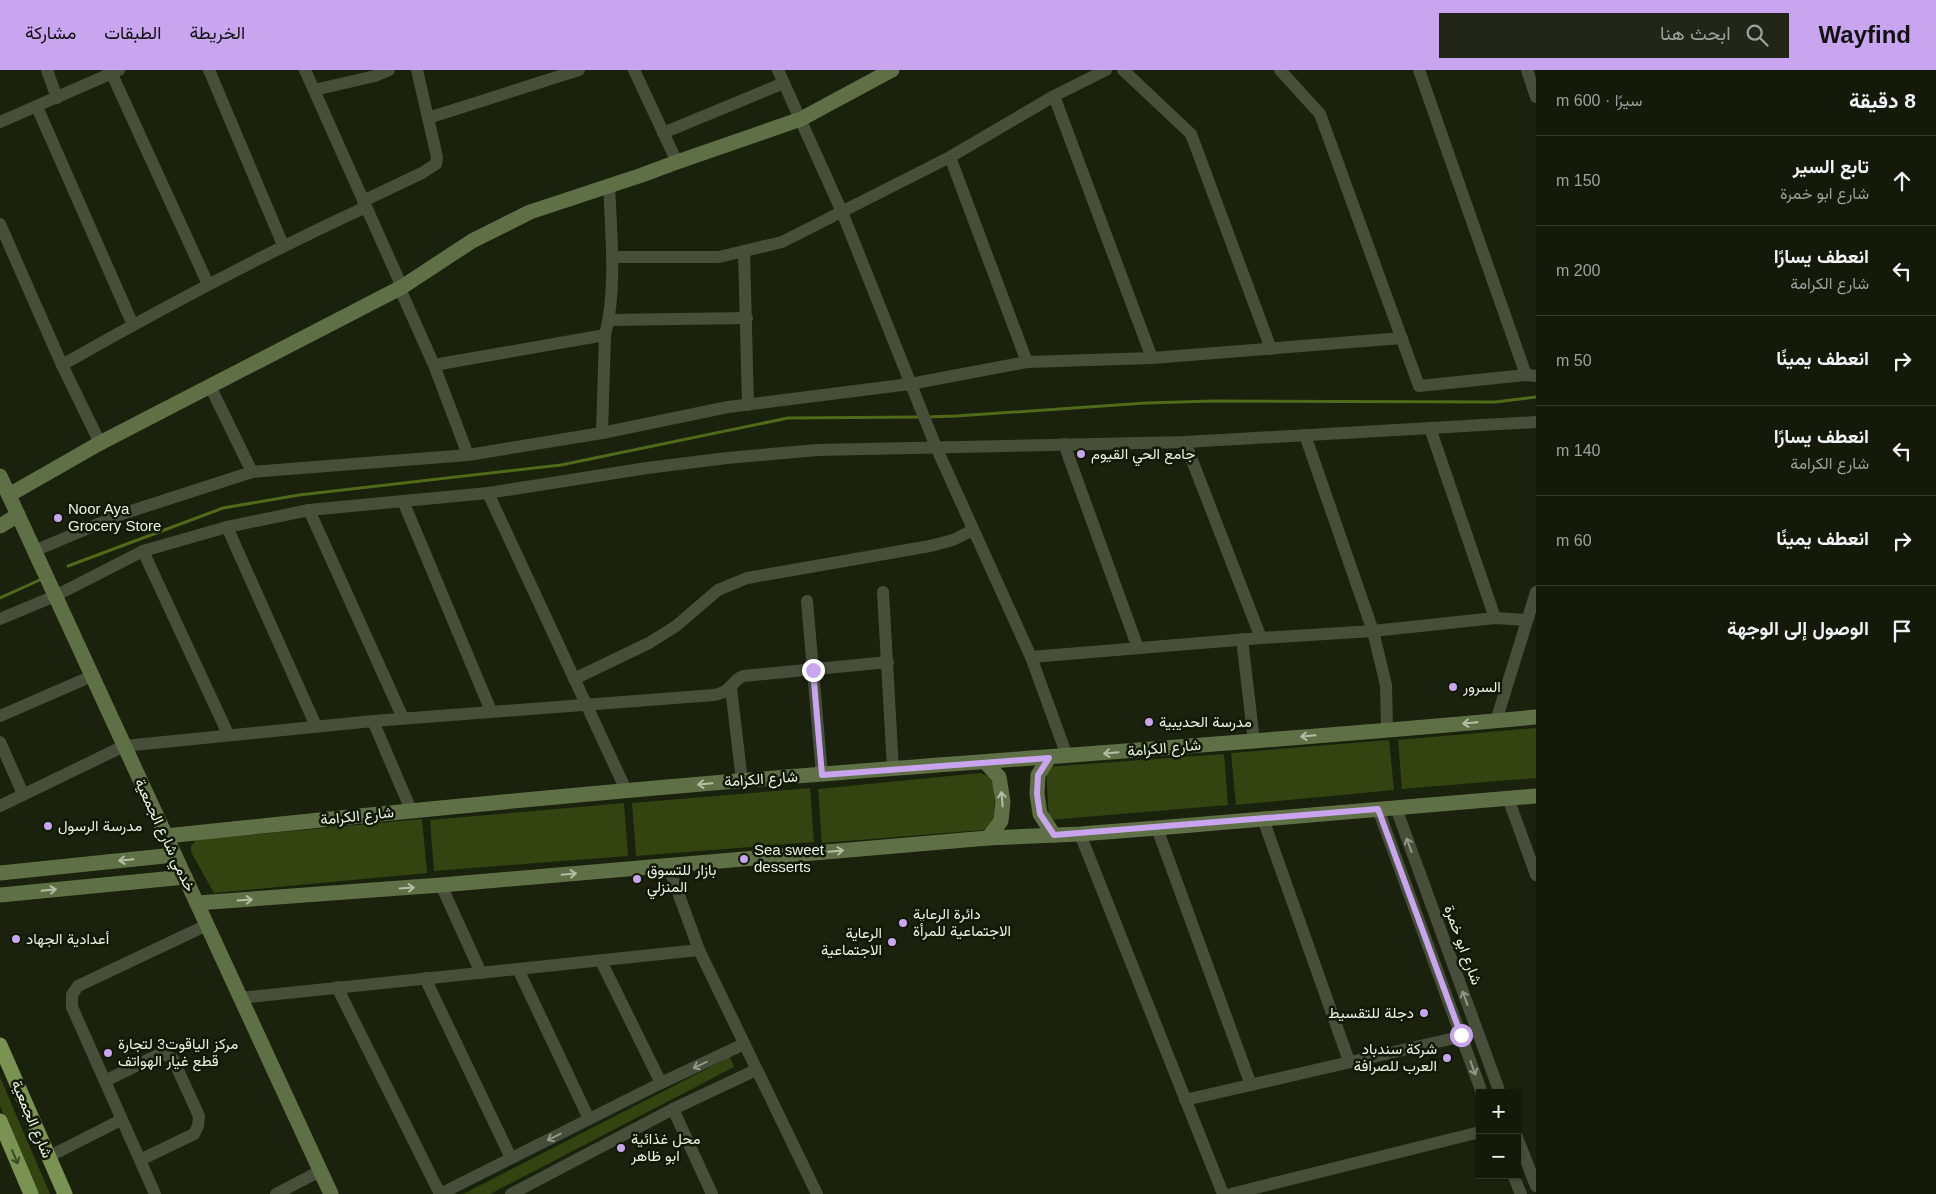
<!DOCTYPE html>
<html lang="ar">
<head>
<meta charset="utf-8">
<style>
  body { margin:0; font-family:Arial,Vazirmatn,sans-serif; background:#212618; color:#f1f3f6; direction:rtl }
  .controls { position:absolute; right:15px; bottom:15px; display:grid; overflow:hidden; border-radius:0px; box-shadow:0 1px 4px #0004 }
  .controls button { width:45px; height:45px; display:grid; place-items:center; padding:0; border:0; border-bottom:1px solid #33382b; background:#14190a; color:#f1f3f6; font:25px sans-serif }
  .stop { position:absolute; width:15px; height:15px; margin:-11px; border:4px solid #c8a5ee; border-radius:50%; background:#fff }
  .stop.end { background:#c8a5ee; border-color:#fff; box-shadow:0 1px 5px #0008 }
  .list { margin:0; padding:0; list-style:none }
  h2 { display:flex; justify-content:space-between; align-items:center; height:65px; margin:0; padding:0 20px; font-size:21px }
  h2 small { font-size:16px; font-weight:400; color:#9da09c }
  .list li { display:grid; grid-template-columns:32px 1fr auto; gap:15px; align-items:center; box-sizing:border-box; height:90px; padding:0 20px; border-top:1px solid #33382b }
  .list b { display:block; font-size:19px; white-space:nowrap }
  .list p { margin:0; font-size:16px; white-space:nowrap; color:#9da09c }
  .list em { font-size:16px; font-style:normal; color:#9da09c }
  .icon { flex:none; width:28px; height:28px; fill:none; stroke:currentColor; stroke-width:2; stroke-linecap:round; stroke-linejoin:round }
  .map { position:relative; flex:none; width:1536px; height:1124px; overflow:hidden; direction:ltr }
  header { display:flex; align-items:center; gap:30px; box-sizing:border-box; height:70px; padding:0 25px; background:#c8a5ee; color:#111 }
  header strong { font-size:24px }
  nav { display:flex; gap:28px; margin-inline-start:auto; font-size:18px }
  .search { width:350px; height:45px; background:#212618; display:flex; align-items:center; gap:12px; box-sizing:border-box; padding:0 18px; border-radius:0px; color:#9da09c; font-size:19px }
  main { display:flex }
  aside { flex:1; background:#14190a }
  .map>svg:first-child { display:block }
  .green { fill:#341 }
  .lines { fill:none; stroke-linecap:round; stroke-linejoin:round }
  .stream { stroke:#506a19; stroke-width:3 }
  .street { stroke:#474f3a; stroke-width:12 }
  .secondary { stroke:#607046; stroke-width:15 }
  .primary { stroke:#7a9252; stroke-width:15 }
  .oneway { stroke:#b4bea5 }
  .oneway2 { stroke:#919887 }
  .oneway3 { stroke:#3b4924 }
  .route { stroke:#c8a5ee; stroke-width:6 }
  .poi-dot { fill:#c8a5ee; stroke:#111805; stroke-width:2 }
  .labels { text-anchor:middle; stroke-width:5; stroke-linejoin:round; paint-order:stroke }
  .poi-label { font-size:15px; fill:#ecf2e5; stroke:#111805; text-anchor:start }
  .street-label { font-size:15px; fill:#ecf2e5; stroke:#111805 }
</style>
</head>
<body>
<header>
<strong>Wayfind</strong>
<div class="search"><svg class="icon" aria-label="search" viewBox="0 0 24 24"><circle cx="10" cy="10" r="6"/><path d="M15 15l6 6"/></svg>ابحث هنا</div>
<nav><a>الخريطة</a><a>الطبقات</a><a>مشاركة</a></nav>
</header>
<main>
<aside>
<h2>8 دقيقة<small>سيرًا · 600 m</small></h2>
<ul class="list">
<li><svg class="icon" aria-label="ahead" viewBox="0 0 24 24"><path d="M12 20V5M6 11l6-6 6 6"/></svg><div><b>تابع السير</b><p>شارع ابو خمرة</p></div><em>150 m</em></li>
<li><svg class="icon" aria-label="left" viewBox="0 0 24 24"><path d="M17 20v-9H6M10 6l-5 5 5 5"/></svg><div><b>انعطف يسارًا</b><p>شارع الكرامة</p></div><em>200 m</em></li>
<li><svg class="icon" aria-label="right" viewBox="0 0 24 24"><path d="M7 20v-9h11M14 6l5 5-5 5"/></svg><div><b>انعطف يمينًا</b></div><em>50 m</em></li>
<li><svg class="icon" aria-label="left" viewBox="0 0 24 24"><path d="M17 20v-9H6M10 6l-5 5 5 5"/></svg><div><b>انعطف يسارًا</b><p>شارع الكرامة</p></div><em>140 m</em></li>
<li><svg class="icon" aria-label="right" viewBox="0 0 24 24"><path d="M7 20v-9h11M14 6l5 5-5 5"/></svg><div><b>انعطف يمينًا</b></div><em>60 m</em></li>
<li><svg class="icon" aria-label="arrive" viewBox="0 0 24 24"><path d="M6 21V4h12l-3 4 3 4H6"/></svg><div><b>الوصول إلى الوجهة</b></div></li>
</ul>
</aside>
<div class="map">
<svg width="1536" height="1124" viewBox="0 0 1536 1124">
  <rect width="100%" height="100%" fill="#1a210d"/>
  <g class="green">
    <polygon points="1536,658 1536,708 1402,719 1398,670"/>
    <polygon points="1389,670 1394,720 1236,735 1231,683"/>
    <polygon points="1224,684 1228,735 1049,750 1046,697"/>
    <polygon points="980,703 992,707 994,712 995,747 991,757 983,760 822,773 818,719"/>
    <polygon points="810,718 814,772 636,786 632,733"/>
    <polygon points="624,733 628,786 434,801 430,750"/>
    <polygon points="422,749 427,803 214,823 191,782 191,776 196,770"/>
    <polygon points="730,987 734,997 490,1124 463,1124"/>
    <polygon points="0,1007 50,1124 38,1124 0,1036"/>
  </g>
  <g class="lines">
    <g class="stream">
      <polyline points="927,347 956,346 1146,333 1213,331 1495,332 1536,327"/>
      <polyline points="68,496 223,438 299,425 561,395 788,348 921,347"/>
      <polyline points="0,528 42,509"/>
    </g>
    <g class="street">
      <polyline points="47,0 57,28"/>
      <polyline points="110,0 208,214"/>
      <polyline points="209,0 283,175"/>
      <polyline points="305,0 402,217"/>
      <polyline points="634,0 677,92"/>
      <polyline points="778,0 842,142 936,377 1031,587 1067,686"/>
      <polyline points="1123,0 1191,64 1271,279"/>
      <polyline points="1280,0 1320,44 1419,316 1526,305 1536,306"/>
      <polyline points="1419,0 1526,305"/>
      <polyline points="1527,0 1536,27"/>
      <polyline points="314,20 375,6 389,0"/>
      <polyline points="1054,26 1152,288"/>
      <polyline points="37,37 133,255"/>
      <polyline points="428,48 579,0"/>
      <polyline points="0,52 119,0"/>
      <polyline points="663,63 784,13"/>
      <polyline points="950,87 1027,292"/>
      <polyline points="363,131 422,103 436,94 437,87 417,0"/>
      <polyline points="0,154 62,295 100,373"/>
      <polyline points="744,181 748,335"/>
      <polyline points="612,187 719,187 782,172 950,87 1054,26 1106,0"/>
      <polyline points="400,219 434,295 468,385"/>
      <polyline points="609,250 747,248"/>
      <path d="M 62,295 C 162,238 262,185 366,137"/>
      <polyline points="434,295 605,265"/>
      <polyline points="210,316 252,402"/>
      <polyline points="1430,358 1495,548"/>
      <path d="M 602,363 L 605,265 C 617,220 611,162 609,115"/>
      <polyline points="1305,365 1373,561 1386,615 1387,660"/>
      <polyline points="1185,372 1261,568"/>
      <polyline points="1064,374 1138,578"/>
      <polyline points="488,423 626,720"/>
      <polyline points="403,431 491,641"/>
      <polyline points="309,440 403,648"/>
      <polyline points="227,457 316,656"/>
      <polyline points="34,481 122,444 252,402 468,385 602,363 728,337 910,314 1027,292 1152,288 1402,268"/>
      <polyline points="143,481 228,664"/>
      <polyline points="883,522 893,699"/>
      <polyline points="807,531 822,705"/>
      <polyline points="0,549 55,526 143,481 227,457 309,440 488,423 647,398 727,388 817,380 1185,372 1536,352"/>
      <polyline points="1242,569 1254,671"/>
      <polyline points="1031,587 1261,568 1373,561 1495,548 1527,550"/>
      <polyline points="574,609 649,573 676,556 718,520 747,508 930,476 953,470 973,460"/>
      <polyline points="731,618 742,711"/>
      <polyline points="0,646 92,606"/>
      <polyline points="373,651 411,740"/>
      <polyline points="1496,651 1536,522"/>
      <polyline points="0,672 23,724"/>
      <polyline points="1508,728 1536,805"/>
      <path d="M 0,736 L 124,676 L 373,651 L 714,625 C 732,622 730,612 743,606 L 888,592"/>
      <polyline points="1396,738 1500,1023"/>
      <polyline points="1378,739 1482,1023"/>
      <polyline points="1263,749 1349,991"/>
      <polyline points="1157,758 1251,1015"/>
      <polyline points="1080,764 1223,1124"/>
      <polyline points="668,795 699,880 817,1124"/>
      <polyline points="441,815 481,903"/>
      <polyline points="601,891 661,1013"/>
      <polyline points="518,899 589,1049"/>
      <polyline points="425,908 511,1088"/>
      <polyline points="337,917 440,1124"/>
      <polyline points="240,928 699,880"/>
      <polyline points="105,1011 158,985 166,985 173,989 199,1046 198,1056 194,1064 140,1090"/>
      <polyline points="1185,1030 1468,965"/>
      <polyline points="673,1039 712,1124"/>
      <polyline points="1517,1067 1536,1116"/>
      <polyline points="48,1087 121,1050"/>
      <polyline points="1513,1105 1521,1124"/>
      <polyline points="155,1124 72,937 72,925 78,916 207,855"/>
      <polyline points="276,1124 320,1101"/>
      <polyline points="440,1124 661,1013 744,974"/>
      <polyline points="511,1124 673,1039 756,1000"/>
      <polyline points="1231,1124 1480,1062"/>
    </g>
    <g class="secondary">
      <polyline points="0,406 331,1124"/>
      <polyline points="9,425 100,373 402,217 472,171 530,142 642,105 677,92 801,49 892,0"/>
      <polyline points="0,456 18,445"/>
      <polyline points="1049,688 1038,705 1037,724 1040,744 1054,765"/>
      <polyline points="985,692 999,707 1003,732 1001,751 988,768"/>
      <path d="M 166,766 C 356,746 546,727 737,711 C 1003,689 1270,672 1536,647"/>
      <polyline points="0,803 174,785"/>
      <polyline points="0,825 185,807"/>
      <polyline points="197,833 441,815 988,768 1080,764 1157,758 1536,726"/>
    </g>
    <g class="primary">
      <polyline points="0,975 65,1124"/>
      <polyline points="0,1051 31,1124"/>
    </g>
  </g>
  <defs><path id="oneway-shaft" d="M-6 0H5M1.5-3L5.5 0L1.5 3" fill="none" stroke-width="1.6" stroke-linecap="round" stroke-linejoin="round" transform="scale(1.25)"/></defs>
  <g class="oneway">
    <use href="#oneway-shaft" transform="translate(1470 653) rotate(175)"/>
    <use href="#oneway-shaft" transform="translate(1308 666) rotate(175)"/>
    <use href="#oneway-shaft" transform="translate(1111 683) rotate(175)"/>
    <use href="#oneway-shaft" transform="translate(705 714) rotate(175)"/>
    <use href="#oneway-shaft" transform="translate(1002 729) rotate(-95)"/>
    <use href="#oneway-shaft" transform="translate(836 781) rotate(-5)"/>
    <use href="#oneway-shaft" transform="translate(126 790) rotate(174)"/>
    <use href="#oneway-shaft" transform="translate(569 804) rotate(-5)"/>
    <use href="#oneway-shaft" transform="translate(407 818) rotate(-4)"/>
    <use href="#oneway-shaft" transform="translate(49 820) rotate(-6)"/>
    <use href="#oneway-shaft" transform="translate(245 830) rotate(-4)"/>
  </g>
  <g class="oneway2">
    <use href="#oneway-shaft" transform="translate(1409 775) rotate(-110)"/>
    <use href="#oneway-shaft" transform="translate(1465 928) rotate(-110)"/>
    <use href="#oneway-shaft" transform="translate(700 995) rotate(155)"/>
    <use href="#oneway-shaft" transform="translate(1473 998) rotate(70)"/>
    <use href="#oneway-shaft" transform="translate(554 1067) rotate(153)"/>
  </g>
  <use class="oneway3" href="#oneway-shaft" transform="translate(15 1087) rotate(67)"/>
  <g class="lines">
    <polyline class="route" points="813,600 822,705 1049,688 1038,705 1037,724 1040,744 1054,765 1378,739 1461,965"/>
  </g>
  <g class="poi-dot">
    <circle cx="1081" cy="384" r="5"/>
    <circle cx="58" cy="448" r="5"/>
    <circle cx="1453" cy="617" r="5"/>
    <circle cx="1149" cy="652" r="5"/>
    <circle cx="48" cy="756" r="5"/>
    <circle cx="744" cy="789" r="5"/>
    <circle cx="637" cy="809" r="5"/>
    <circle cx="903" cy="853" r="5"/>
    <circle cx="16" cy="869" r="5"/>
    <circle cx="892" cy="872" r="5"/>
    <circle cx="1424" cy="943" r="5"/>
    <circle cx="108" cy="983" r="5"/>
    <circle cx="1447" cy="988" r="5"/>
    <circle cx="621" cy="1078" r="5"/>
  </g>
  <g class="labels">
    <g class="poi-label">
      <text x="1091" y="389">جامع الحي القيوم</text>
      <text x="68" y="444">Noor Aya<tspan x="68" dy="17">Grocery Store</tspan></text>
      <text x="1463" y="622">السرور</text>
      <text x="1159" y="657">مدرسة الحديبية</text>
      <text x="58" y="761">مدرسة الرسول</text>
      <text x="754" y="785">Sea sweet<tspan x="754" dy="17">desserts</tspan></text>
      <text x="647" y="805">بازار للتسوق<tspan x="647" dy="17">المنزلي</tspan></text>
      <text x="913" y="849">دائرة الرعاية<tspan x="913" dy="17">الاجتماعية للمرأة</tspan></text>
      <text x="882" y="868" text-anchor="end">الرعاية<tspan x="882" dy="17">الاجتماعية</tspan></text>
      <text x="26" y="874">أعدادية الجهاد</text>
      <text x="1414" y="948" text-anchor="end">دجلة للتقسيط</text>
      <text x="118" y="979">مركز الياقوت3 لتجارة<tspan x="118" dy="17">قطع غيار الهواتف</tspan></text>
      <text x="1437" y="984" text-anchor="end">شركة سندباد<tspan x="1437" dy="17">العرب للصرافة</tspan></text>
      <text x="631" y="1074">محل غذائية<tspan x="631" dy="17">ابو ظاهر</tspan></text>
    </g>
    <g class="street-label">
      <text transform="translate(1164 678) rotate(-5)" y="5">شارع الكرامة</text>
      <text transform="translate(761 709) rotate(-4)" y="5">شارع الكرامة</text>
      <text transform="translate(357 746) rotate(-6)" y="5">شارع الكرامة</text>
      <text transform="translate(165 765) rotate(65)" y="5">خدمي شارع الجمعية</text>
      <text transform="translate(1463 875) rotate(70)" y="5">شارع ابو خمرة</text>
      <text transform="translate(32 1049) rotate(67)" y="5">شارع الجمعية</text>
    </g>
  </g>
</svg>
<div class="controls">
<button>+</button>
<button>−</button>
</div>
<div class="stop" style="left:1461px;top:965px"></div>
<div class="stop end" style="left:813px;top:600px"></div>
</div>
</main>
</body>
</html>
